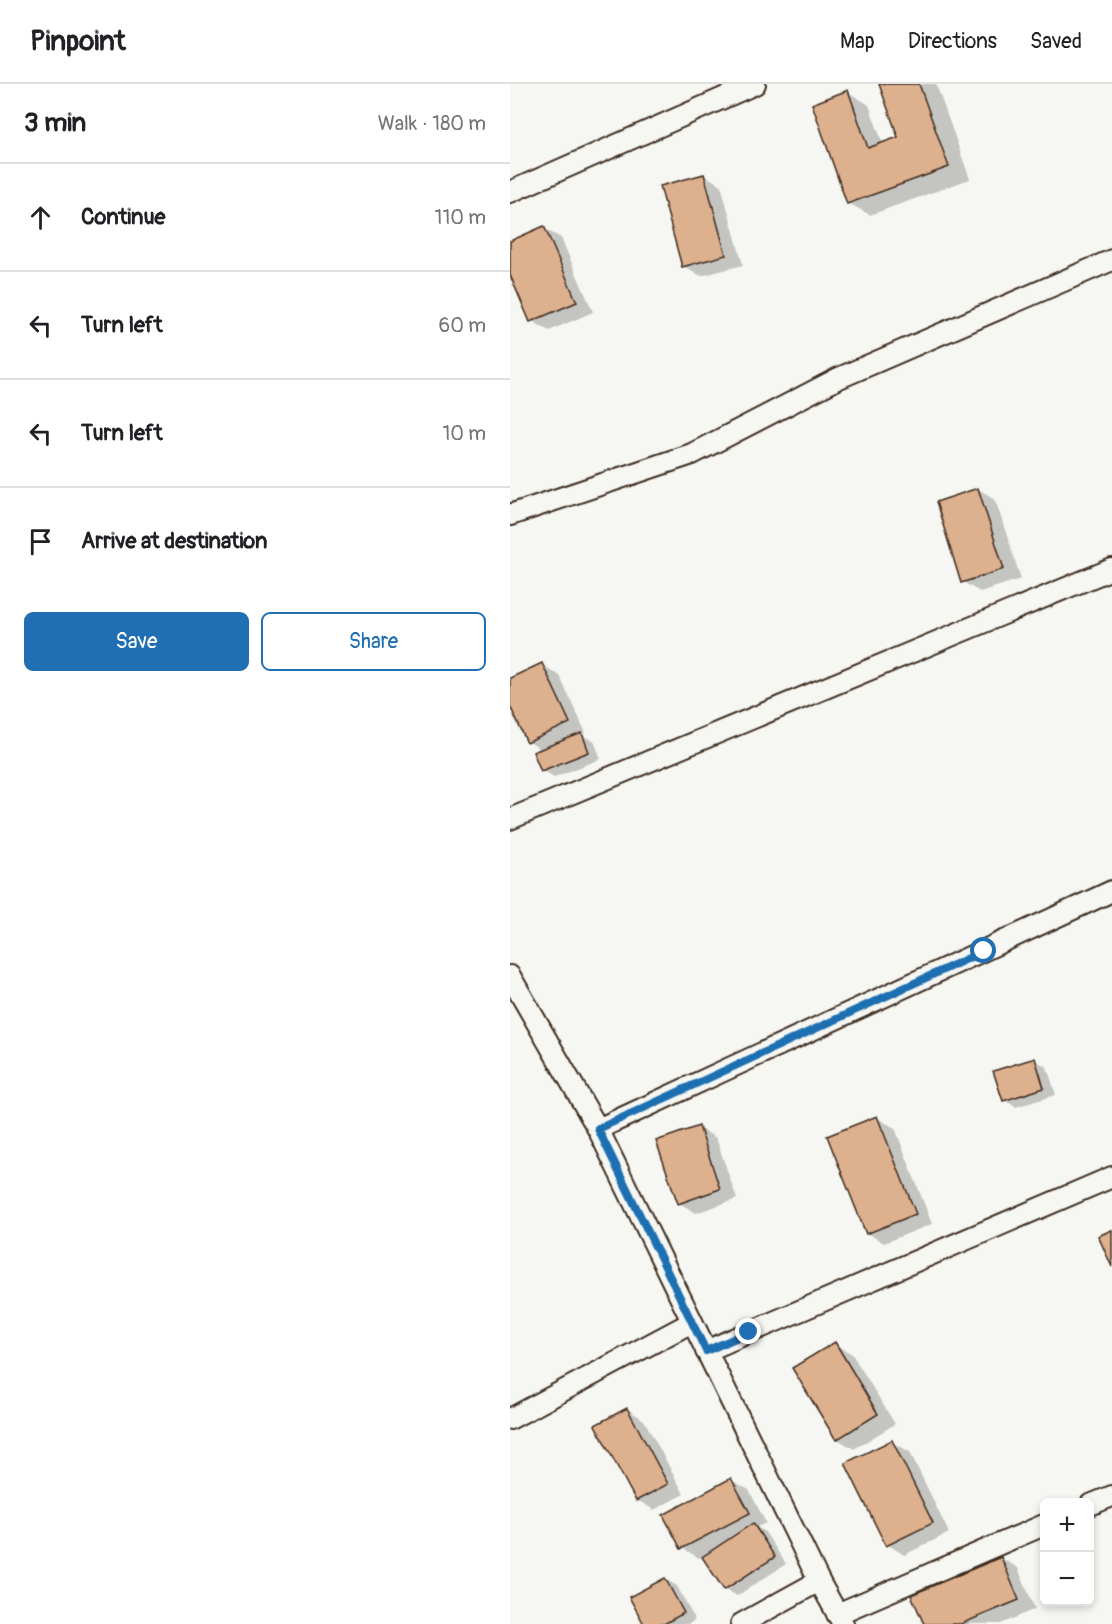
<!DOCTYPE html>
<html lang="en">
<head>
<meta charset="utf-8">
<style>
  body { margin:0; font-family:Pangolin,sans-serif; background:#f6f6f6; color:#202124 }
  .controls { position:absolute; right:18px; bottom:18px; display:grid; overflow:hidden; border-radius:9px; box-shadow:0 3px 9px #0003 }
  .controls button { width:54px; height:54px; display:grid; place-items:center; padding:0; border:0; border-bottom:2px solid #e0e0e0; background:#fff; color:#202124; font:30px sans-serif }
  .stop { position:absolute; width:18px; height:18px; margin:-14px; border:4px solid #1f6fb2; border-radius:50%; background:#fff }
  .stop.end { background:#1f6fb2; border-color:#fff; box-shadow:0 2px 6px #0008 }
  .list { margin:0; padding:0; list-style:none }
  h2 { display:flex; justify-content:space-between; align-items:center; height:78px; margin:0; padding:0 24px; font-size:26px }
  h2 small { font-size:20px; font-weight:400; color:#757577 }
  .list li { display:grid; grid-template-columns:39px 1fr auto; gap:18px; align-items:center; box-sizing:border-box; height:108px; padding:0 24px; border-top:2px solid #e0e0e0 }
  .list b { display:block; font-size:22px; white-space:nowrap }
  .list em { font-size:20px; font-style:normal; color:#757577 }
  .actions { display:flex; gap:12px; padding:18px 24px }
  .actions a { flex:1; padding:14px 0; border:2px solid #1f6fb2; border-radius:9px; text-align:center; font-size:21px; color:#1f6fb2 }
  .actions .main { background:#1f6fb2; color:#fff }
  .icon { flex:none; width:33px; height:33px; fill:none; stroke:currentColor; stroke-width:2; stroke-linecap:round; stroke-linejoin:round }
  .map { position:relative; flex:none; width:602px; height:1540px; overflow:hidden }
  header { display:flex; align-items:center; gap:36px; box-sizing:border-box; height:84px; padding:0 30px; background:#fff; border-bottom:2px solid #e0e0e0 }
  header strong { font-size:28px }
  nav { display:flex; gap:33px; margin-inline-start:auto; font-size:21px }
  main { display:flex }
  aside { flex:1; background:#fff }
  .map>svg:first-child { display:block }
  .shadow { fill:#0003 }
  .building { fill:#ddb08e; stroke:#3b2a1e; stroke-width:1.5 }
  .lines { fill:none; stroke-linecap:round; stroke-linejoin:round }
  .minor-casing { stroke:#3b2a1e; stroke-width:24 }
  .minor { stroke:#f6f6f2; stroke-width:20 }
  .route { stroke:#1f6fb2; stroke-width:8 }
</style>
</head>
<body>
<header>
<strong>Pinpoint</strong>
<nav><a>Map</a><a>Directions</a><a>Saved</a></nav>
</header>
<main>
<aside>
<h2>3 min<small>Walk · 180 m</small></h2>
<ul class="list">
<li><svg class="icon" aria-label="ahead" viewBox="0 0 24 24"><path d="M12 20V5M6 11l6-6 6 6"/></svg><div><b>Continue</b></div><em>110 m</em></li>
<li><svg class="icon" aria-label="left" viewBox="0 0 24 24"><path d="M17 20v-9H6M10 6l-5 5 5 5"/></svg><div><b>Turn left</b></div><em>60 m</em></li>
<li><svg class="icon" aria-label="left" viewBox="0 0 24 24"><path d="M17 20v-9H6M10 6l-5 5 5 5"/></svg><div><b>Turn left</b></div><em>10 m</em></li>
<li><svg class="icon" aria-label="arrive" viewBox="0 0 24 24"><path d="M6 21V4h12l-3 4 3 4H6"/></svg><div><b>Arrive at destination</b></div></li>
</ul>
<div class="actions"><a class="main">Save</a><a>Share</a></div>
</aside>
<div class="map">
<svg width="602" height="1540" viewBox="0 0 602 1540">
  <rect width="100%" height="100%" fill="#f6f6f2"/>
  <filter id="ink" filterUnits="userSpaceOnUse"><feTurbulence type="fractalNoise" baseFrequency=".0167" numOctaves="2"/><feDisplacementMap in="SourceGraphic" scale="12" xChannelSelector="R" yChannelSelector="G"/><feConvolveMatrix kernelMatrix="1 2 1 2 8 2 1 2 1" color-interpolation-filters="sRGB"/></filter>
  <g filter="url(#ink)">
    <g class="shadow">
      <polygon points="371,0 426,0 460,95 360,131 338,119 338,8 359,21 373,60 389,54"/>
      <polygon points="194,91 211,101 233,181 191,192 173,182"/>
      <polygon points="33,144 51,154 83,228 39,247 22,237 0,188 0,158"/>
      <polygon points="468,405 485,415 511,495 470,508 453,498"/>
      <polygon points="32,581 49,591 76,649 73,651 84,657 91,675 44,693 32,686 32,666 19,658 0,618 0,596"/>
      <polygon points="525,976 537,983 546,1011 506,1023 494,1016"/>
      <polygon points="367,1034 385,1044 422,1140 374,1159 357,1149"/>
      <polygon points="189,1044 206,1054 227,1115 186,1129 169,1119"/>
      <polygon points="325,1260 342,1270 385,1340 344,1365 327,1355"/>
      <polygon points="117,1325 134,1336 174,1410 144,1426 127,1416"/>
      <polygon points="382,1358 400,1368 439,1449 394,1471 377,1460"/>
      <polygon points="221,1396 239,1406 256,1439 247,1443 255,1448 276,1480 227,1512 215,1505 193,1472 189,1474 172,1464"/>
      <polygon points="491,1474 508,1484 525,1525 491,1540 415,1540"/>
      <polygon points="155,1495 167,1502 185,1536 179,1540 135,1540"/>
    </g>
    <g class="building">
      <polygon points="369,0 409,0 439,83 337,120 302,20 338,6 358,64 388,53"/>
      <polygon points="194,90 216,171 172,183 150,102"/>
      <polygon points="34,142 67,218 20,238 0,191 0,157"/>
      <polygon points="468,404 494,485 451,499 426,418"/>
      <polygon points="32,579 60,639 17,659 0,622 0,594"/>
      <polygon points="72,649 79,668 31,687 23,668"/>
      <polygon points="525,974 534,1004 493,1017 483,987"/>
      <polygon points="367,1032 406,1130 356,1150 317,1052"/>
      <polygon points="189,1042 210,1105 168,1120 146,1057"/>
      <polygon points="602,1146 602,1183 588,1152"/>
      <polygon points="325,1258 368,1330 326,1356 282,1284"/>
      <polygon points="117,1324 158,1400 126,1417 85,1341"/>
      <polygon points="382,1356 423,1439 376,1462 335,1379"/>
      <polygon points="221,1394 240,1429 171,1465 153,1431"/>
      <polygon points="243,1439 265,1473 214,1506 192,1473"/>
      <polygon points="491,1473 509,1516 451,1540 414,1540 401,1511"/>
      <polygon points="155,1494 174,1529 154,1540 134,1540 119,1513"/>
    </g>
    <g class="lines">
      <g class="minor-casing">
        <g id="minor">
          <polyline points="0,108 245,0"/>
          <polyline points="0,431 182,370 329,294 602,176"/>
          <polyline points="0,735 602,485"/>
          <polyline points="0,892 88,1045 309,1497 333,1540"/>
          <polyline points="88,1045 602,807"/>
          <polyline points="196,1267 602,1093"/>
          <polyline points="0,1335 182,1238"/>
          <polyline points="580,1421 602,1412"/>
          <polyline points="327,1530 534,1441"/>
          <polyline points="231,1540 309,1497"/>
        </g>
      </g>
      <use href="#minor" class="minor"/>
    </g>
  </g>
  <g class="lines" filter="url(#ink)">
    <polyline class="route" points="239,1248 196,1267 88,1045 474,867"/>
  </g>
</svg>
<div class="controls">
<button>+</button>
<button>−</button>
</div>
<div class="stop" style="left:474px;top:867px"></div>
<div class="stop end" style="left:239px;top:1248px"></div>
</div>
</main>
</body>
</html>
